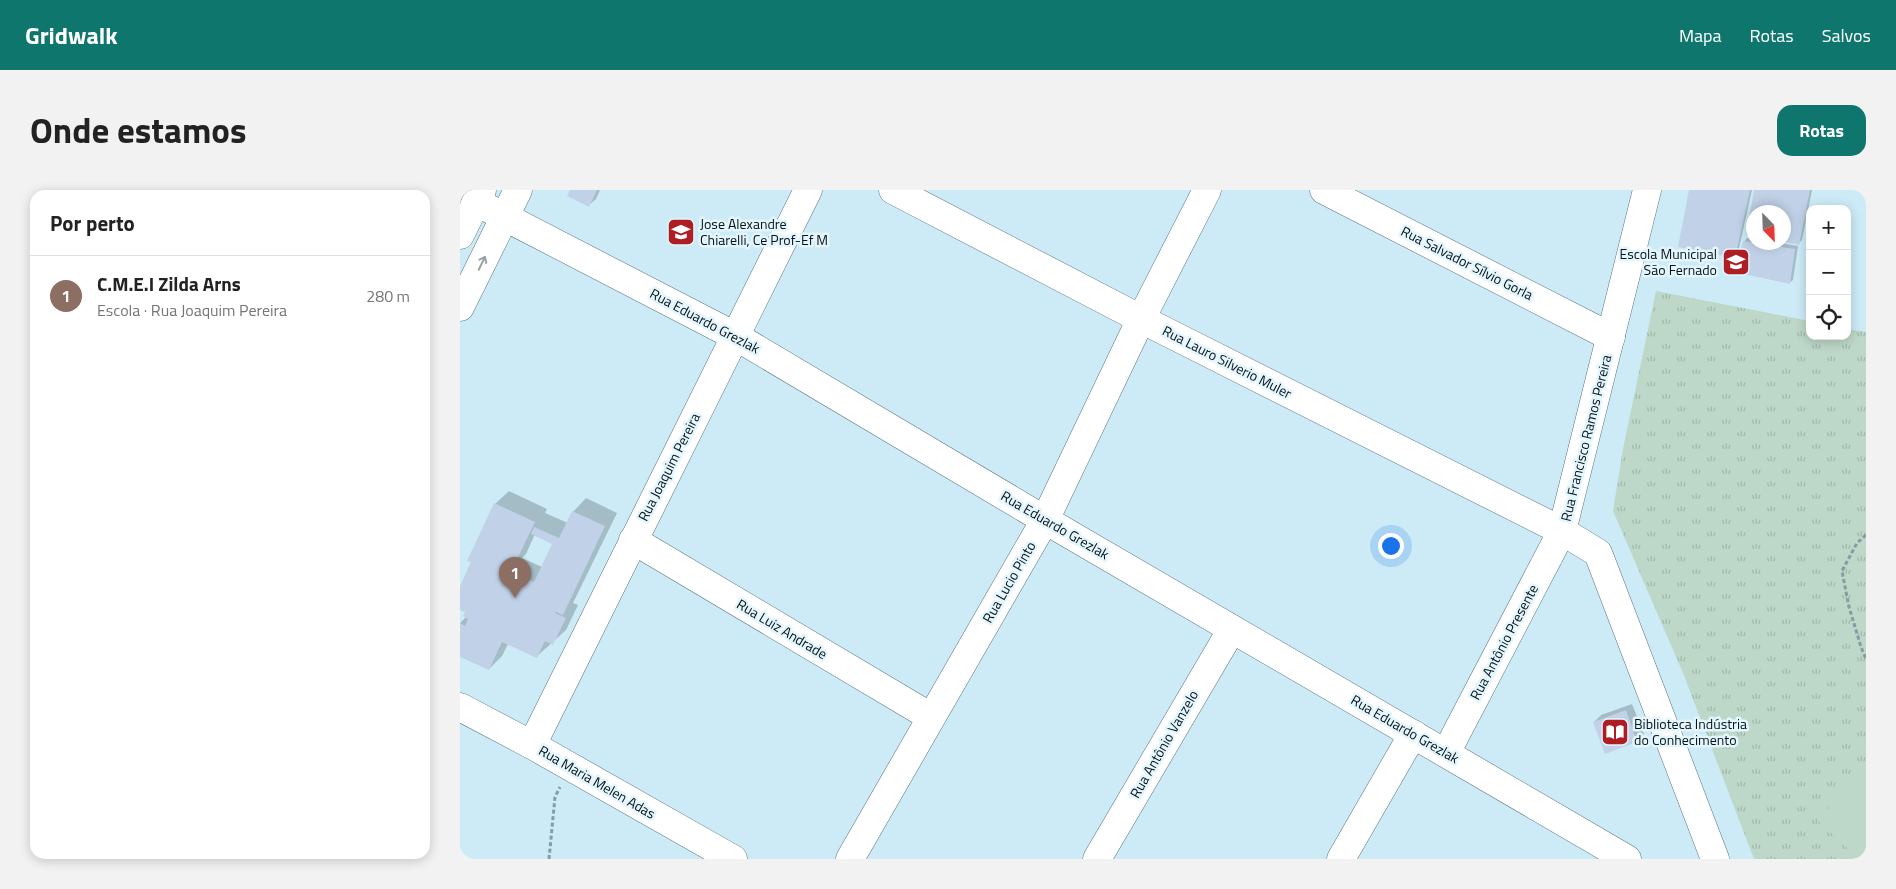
<!DOCTYPE html>
<html lang="pt">
<head>
<meta charset="utf-8">
<style>
  body { margin:0; font-family:"Titillium Web",sans-serif; background:#f2f2f2; color:#222 }
  .controls { position:absolute; right:15px; top:15px; display:grid; overflow:hidden; border-radius:10px; box-shadow:0 2px 12px #0003 }
  .controls button { width:45px; height:45px; display:grid; place-items:center; padding:0; border:0; border-bottom:1px solid #e0e0e0; background:#fff; color:#222; font:25px sans-serif }
  .compass { position:absolute; left:1286px; top:15px; width:45px; height:45px; border-radius:50%; background:#fff; box-shadow:0 2px 12px #0003; rotate:157deg }
  .you { position:absolute; left:930px; top:355px; width:18px; height:18px; margin:-12px; border:4px solid #fff; border-radius:50%; background:#1a73e8; box-shadow:0 0 0 8px #1a73e833 }
  .badge { display:grid; place-items:center; width:32px; height:32px; border-radius:50%; background:#0f766e; color:#fff; font-size:16px; font-weight:700 }
  .pin { position:absolute; translate:-50% -41px; filter:drop-shadow(0 1px 2px #0008) }
  .pin::after { content:''; position:absolute; top:26px; width:18px; height:15px; background:inherit; clip-path:polygon(0 0,100% 0,50% 100%) }
  .list { margin:0; padding:0; list-style:none }
  h2 { display:flex; justify-content:space-between; align-items:center; height:65px; margin:0; padding:0 20px; font-size:21px }
  h2 small { font-size:16px; font-weight:400; color:#767676 }
  .list li { display:grid; grid-template-columns:32px 1fr auto; gap:15px; align-items:center; box-sizing:border-box; height:80px; padding:0 20px; border-top:1px solid #e0e0e0 }
  .list b { display:block; font-size:19px; white-space:nowrap }
  .list p { margin:0; font-size:16px; white-space:nowrap; color:#767676 }
  .list em { font-size:16px; font-style:normal; color:#767676 }
  .icon { flex:none; width:28px; height:28px; fill:none; stroke:currentColor; stroke-width:2; stroke-linecap:round; stroke-linejoin:round }
  .map { position:relative; flex:none; width:1406px; height:669px; overflow:hidden; border-radius:15px }
  header { display:flex; align-items:center; gap:30px; box-sizing:border-box; height:70px; padding:0 25px; background:#0f766e; color:#fff }
  header strong { font-size:24px }
  nav { display:flex; gap:28px; margin-inline-start:auto; font-size:18px }
  .intro { display:flex; align-items:center; justify-content:space-between; box-sizing:border-box; height:120px; padding:0 30px }
  h1 { margin:0; font-size:35px }
  .button { padding:12px 22px; border-radius:15px; background:#0f766e; color:#fff; font-size:18px; font-weight:700 }
  main { display:flex; gap:30px; padding:0 30px }
  aside { flex:1; background:#fff; border-radius:15px; box-shadow:0 2px 12px #0003 }
  .map>svg:first-child { display:block }
  .grass { fill:url(#grass-tufts) }
  .pitch { fill:#bdd7c8 }
  .shadow { fill:#0003; fill-rule:evenodd }
  .building { fill:#c1d1e7 }
  .lines { fill:none; stroke-linecap:round; stroke-linejoin:round }
  .minor-casing { stroke:#5a747f; stroke-width:29 }
  .path { stroke:#859ca5; stroke-width:3; stroke-dasharray:4 2.5; stroke-linecap:butt }
  .minor { stroke:#fff; stroke-width:28 }
  .oneway { stroke:#9da1a2 }
  .labels { text-anchor:middle; stroke-width:5; stroke-linejoin:round; paint-order:stroke }
  .poi-label { font-size:14px; fill:#091317; stroke:#e4f6fd; text-anchor:start }
  .street-label { font-size:14px; fill:#091317; stroke:#e4f6fd }
</style>
</head>
<body>
<header>
<strong>Gridwalk</strong>
<nav><a>Mapa</a><a>Rotas</a><a>Salvos</a></nav>
</header>
<div class="intro"><h1>Onde estamos</h1><a class="button">Rotas</a></div>
<main>
<aside>
<h2>Por perto<small></small></h2>
<ul class="list">
<li><span class="badge" style="background:#8d6e63">1</span><div><b>C.M.E.I Zilda Arns</b><p>Escola · Rua Joaquim Pereira</p></div><em>280 m</em></li>
</ul>
</aside>
<div class="map">
<svg width="1406" height="669" viewBox="0 0 1406 669">
  <defs>
    <pattern id="grass-tufts" width="24" height="20" patternUnits="userSpaceOnUse" patternTransform="scale(1.25)"><rect width="24" height="20" fill="#bdd7c8"/><path d="M3 7l-1-3M5 7V3M7 7l1-3M15 17l-1-3M17 17v-4M19 17l1-3" fill="none" stroke="#a1b8ab"/></pattern>
  </defs>
  <rect width="100%" height="100%" fill="#cdebf7"/>
  <polygon class="grass" points="1196,101 1350,131 1350,146 1387,146 1387,139 1406,142 1406,669 1294,669 1223,483 1153,321 1163,259"/>
  <polygon class="pitch" points="1406,578 1406,669 1399,669 1357,630"/>
  <g class="shadow">
    <polygon points="112,0 140,0 136,9 129,15"/>
    <polygon points="1231,0 1292,0 1278,63 1274,66"/>
    <polygon points="1295,0 1352,0 1342,50 1339,53 1324,51 1324,22 1294,22 1287,44"/>
    <polygon points="1287,48 1294,49 1294,52 1313,52 1338,56 1333,90 1329,93 1284,52"/>
    <path d="M 49,301 L 87,319 L 85,323 L 108,333 L 113,322 L 126,308 L 157,323 L 113,413 L 118,415 L 106,440 L 76,467 L 48,454 L 42,466 L 29,479 L 0,465 L 0,433 L 7,426 L 7,421 L 0,418 L 0,399 L 35,314 ZM 75,344 L 94,353 L 82,377 L 62,368 L 66,364 Z"/>
    <polygon points="1172,514 1184,544 1177,551 1146,562 1134,532 1141,525"/>
  </g>
  <g class="building">
    <polygon points="110,0 137,0 129,17 107,6"/>
    <polygon points="1229,0 1290,0 1275,68 1218,57"/>
    <polygon points="1294,0 1350,0 1339,55 1324,52 1324,22 1294,22 1294,46 1286,45"/>
    <polygon points="1283,51 1335,59 1330,94 1274,82"/>
    <polygon points="34,313 75,332 53,378 47,376 45,379 74,392 92,354 71,344 74,337 99,348 112,321 145,336 103,425 96,422 95,423 106,428 93,455 85,451 77,468 42,452 29,480 0,467 0,433 5,436 8,429 3,426 5,422 0,420 0,396 11,372 7,371"/>
    <polygon points="1166,520 1177,552 1145,564 1133,532"/>
  </g>
  <g class="lines">
    <g class="minor-casing">
      <g id="minor">
        <polyline points="433,0 681,129 1102,341 1138,363 1255,669"/>
        <polyline points="864,0 1151,147"/>
        <polyline points="16,12 275,146 585,330 1167,669"/>
        <polyline points="0,45 22,0"/>
        <polyline points="0,117 58,0"/>
        <polyline points="173,350 471,527"/>
        <polyline points="0,517 72,555 273,669"/>
        <polyline points="72,555 348,0"/>
        <polyline points="986,563 1102,341 1187,0"/>
        <polyline points="390,669 585,330 681,129 747,0"/>
        <polyline points="637,669 772,439"/>
        <polyline points="881,669 953,544"/>
      </g>
    </g>
    <g class="path">
      <polyline points="1406,345 1397,353 1382,381 1389,417 1401,457 1406,469"/>
      <polyline points="89,669 95,607 100,597"/>
    </g>
    <use href="#minor" class="minor"/>
  </g>
  <defs><path id="oneway-shaft" d="M-6 0H5M1.5-3L5.5 0L1.5 3" fill="none" stroke-width="1.6" stroke-linecap="round" stroke-linejoin="round" transform="scale(1.25)"/></defs>
  <use class="oneway" href="#oneway-shaft" transform="translate(22 73) rotate(-64)"/>
  <defs>
    <g id="school-square" transform="scale(1.4375)"><rect x="-9" y="-9" width="18" height="18" rx="4" fill="#ae1c24" stroke="#e4f6fd"/><path d="M0-5L7-2L0 1L-7-2ZM-4 1L0 2.5L4 1V4Q0 6-4 4Z" fill="#fff"/></g>
    <g id="library-square" transform="scale(1.4375)"><rect x="-9" y="-9" width="18" height="18" rx="4" fill="#ae1c24" stroke="#e4f6fd"/><path d="M-6-4Q-3-5.5-.7-3.5V5Q-3 3-6 4ZM6-4Q3-5.5 .7-3.5V5Q3 3 6 4Z" fill="#fff"/></g>
  </defs>
  <g fill-rule="evenodd">
    <use href="#school-square" x="221" y="42"/>
    <use href="#school-square" x="1276" y="72"/>
    <use href="#library-square" x="1155" y="542"/>
  </g>
  <g class="labels">
    <g class="poi-label">
      <text x="240" y="39">Jose Alexandre<tspan x="240" dy="16">Chiarelli, Ce Prof-Ef M</tspan></text>
      <text x="1257" y="69" text-anchor="end">Escola Municipal<tspan x="1257" dy="16">São Fernado</tspan></text>
      <text x="1174" y="539">Biblioteca Indústria<tspan x="1174" dy="16">do Conhecimento</tspan></text>
    </g>
    <g class="street-label">
      <text transform="translate(1007 73) rotate(27)" y="5">Rua Salvador Sílvio Gorla</text>
      <text transform="translate(245 131) rotate(28)" y="5">Rua Eduardo Grezlak</text>
      <text transform="translate(767 172) rotate(27)" y="5">Rua Lauro Silverio Muler</text>
      <text transform="translate(1126 248) rotate(-76)" y="5">Rua Francisco Ramos Pereira</text>
      <text transform="translate(209 277) rotate(-63)" y="5">Rua Joaquim Pereira</text>
      <text transform="translate(595 335) rotate(30)" y="5">Rua Eduardo Grezlak</text>
      <text transform="translate(549 392) rotate(-60)" y="5">Rua Lucio Pinto</text>
      <text transform="translate(322 439) rotate(31)" y="5">Rua Luiz Andrade</text>
      <text transform="translate(1044 452) rotate(-62)" y="5">Rua Antônio Presente</text>
      <text transform="translate(945 539) rotate(30)" y="5">Rua Eduardo Grezlak</text>
      <text transform="translate(704 554) rotate(-60)" y="5">Rua Antônio Vanzelo</text>
      <text transform="translate(137 592) rotate(30)" y="5">Rua Maria Melen Adas</text>
    </g>
  </g>
</svg>
<div class="controls">
<button>+</button>
<button>−</button>
<button><svg class="icon" aria-label="locate" viewBox="0 0 24 24"><circle cx="12" cy="12" r="6"/><path d="M12 2v4M12 18v4M2 12h4M18 12h4"/></svg></button>
</div>
<svg class="compass" viewBox="-18 -18 36 36"><path d="M0-13l5 13h-10z" fill="#e53935"/><path d="M0 13l5-13h-10z" fill="#767676"/></svg>
<div class="you"></div>
<div class="pin badge" style="left:55px;top:408px;background:#8d6e63">1</div>
</div>
</main>
</body>
</html>
